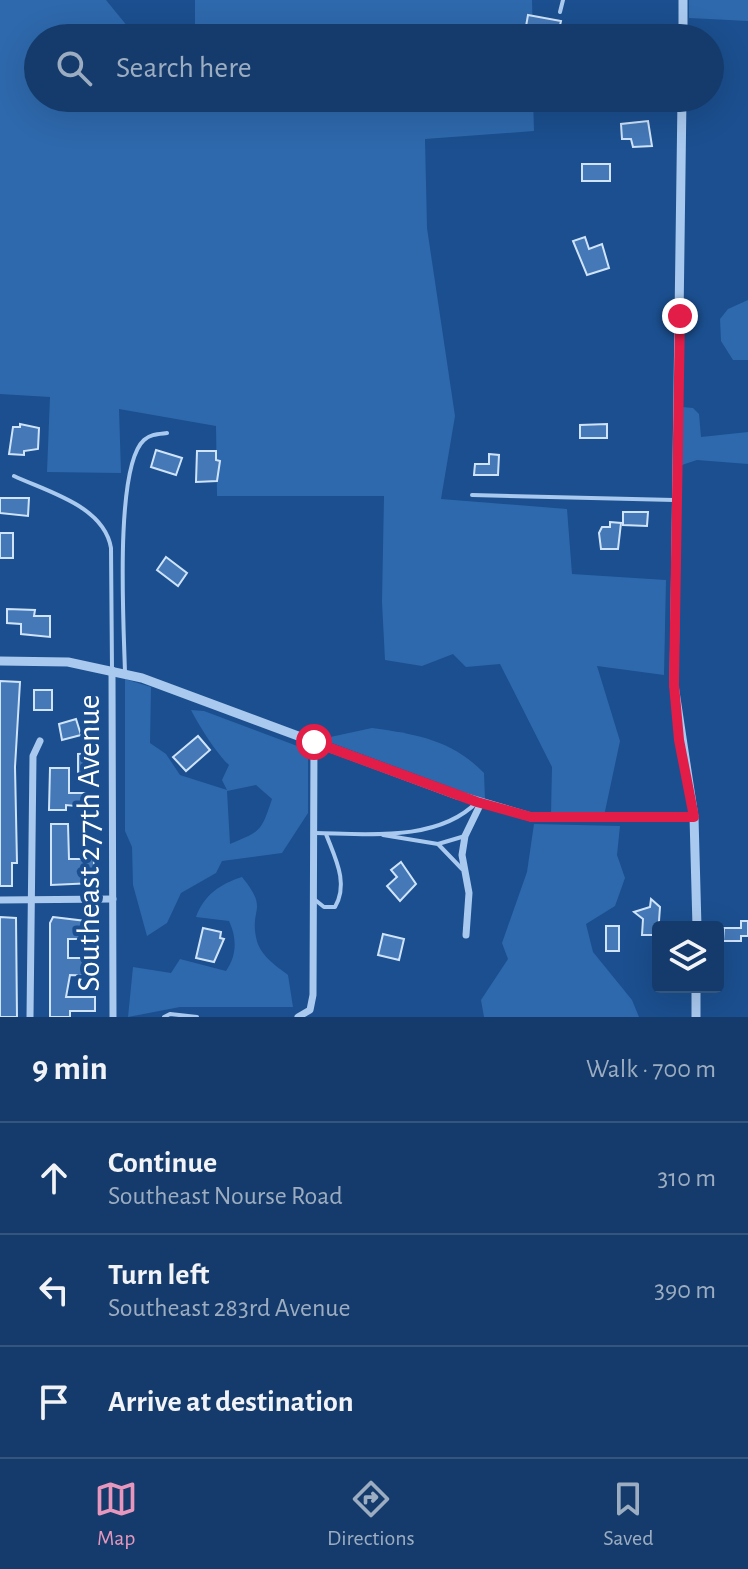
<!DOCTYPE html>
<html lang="en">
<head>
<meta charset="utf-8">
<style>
  body { margin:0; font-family:"Alegreya Sans",sans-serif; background:#214673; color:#f1f3f6 }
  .controls { position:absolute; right:24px; bottom:24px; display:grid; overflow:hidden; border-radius:8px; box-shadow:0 8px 32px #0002 }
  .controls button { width:72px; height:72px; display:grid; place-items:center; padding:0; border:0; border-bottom:2px solid #33557e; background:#143b6b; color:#f1f3f6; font:40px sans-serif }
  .stop { position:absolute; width:24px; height:24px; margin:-18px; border:6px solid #e11d48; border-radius:50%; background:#fff }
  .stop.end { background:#e11d48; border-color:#fff; box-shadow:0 2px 8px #0008 }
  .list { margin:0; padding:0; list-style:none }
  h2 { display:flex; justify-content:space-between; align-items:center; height:104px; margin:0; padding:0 32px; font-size:34px }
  h2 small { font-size:26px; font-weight:400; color:#9dadc1 }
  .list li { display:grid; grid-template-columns:52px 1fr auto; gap:24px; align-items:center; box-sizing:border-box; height:112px; padding:0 32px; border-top:2px solid #33557e }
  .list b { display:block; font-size:30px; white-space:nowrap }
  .list p { margin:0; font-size:26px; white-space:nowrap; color:#9dadc1 }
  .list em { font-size:26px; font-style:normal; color:#9dadc1 }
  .icon { flex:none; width:44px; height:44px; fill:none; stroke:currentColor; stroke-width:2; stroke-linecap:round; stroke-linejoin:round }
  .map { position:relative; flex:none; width:748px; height:1017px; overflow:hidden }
  .search { position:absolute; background:#143b6b; box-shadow:0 8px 32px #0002; left:24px; right:24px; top:24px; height:88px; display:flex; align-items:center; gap:20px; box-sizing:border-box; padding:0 28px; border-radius:44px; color:#9dadc1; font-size:30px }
  .sheet { height:440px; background:#143b6b }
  nav { display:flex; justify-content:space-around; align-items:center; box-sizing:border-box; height:112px; border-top:2px solid #33557e; background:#143b6b; font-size:22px; color:#9dadc1 }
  nav a { display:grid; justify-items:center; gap:4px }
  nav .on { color:#e797bd }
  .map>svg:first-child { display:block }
  .green { fill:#2e69ad; fill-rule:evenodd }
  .building { fill:#4478b7; stroke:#cfe3fa; stroke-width:2 }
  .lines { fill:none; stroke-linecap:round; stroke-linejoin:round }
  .service { stroke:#a9c9ee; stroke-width:4 }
  .minor { stroke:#a9c9ee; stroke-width:7 }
  .tertiary { stroke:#a9c9ee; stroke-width:9 }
  .route { stroke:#e11d48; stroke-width:10 }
  .labels { text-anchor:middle; stroke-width:8; stroke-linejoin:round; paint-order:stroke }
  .street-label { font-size:32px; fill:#fff; stroke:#1b4f8f }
</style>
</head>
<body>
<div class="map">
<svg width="748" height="1017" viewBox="0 0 748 1017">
  <rect width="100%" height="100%" fill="#1b4f8f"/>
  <g class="green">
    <polygon points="0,0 106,0 137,38 109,35 108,38 38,38 38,98 183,98 194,112 195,98 533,98 534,131 425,139 427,228 455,416 441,499 567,509 572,574 666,580 664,675 597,666 620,741 604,816 551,815 552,767 500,664 466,667 453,654 422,666 385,660 382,602 384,496 217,496 216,426 119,409 121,473 47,472 50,397 0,394"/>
    <polygon points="195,0 532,0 533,38 195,38"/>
    <polygon points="689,0 748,0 748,21 689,18"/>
    <polygon points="748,300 748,360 733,360 721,341 720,319 728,309"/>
    <polygon points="682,407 693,408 699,414 701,437 748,432 748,464 697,460 682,465"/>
    <path d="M 125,679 L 151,687 L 150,743 L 166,754 L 180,775 L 227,790 L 222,780 L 229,765 C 217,754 199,726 191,710 L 204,711 L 308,750 L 308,813 L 282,853 L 222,861 L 216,873 L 181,893 L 167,923 L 147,936 L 133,885 L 132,847 L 125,831 ZM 256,785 L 272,799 C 261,832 261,831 230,844 L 227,791 Z"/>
    <path d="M 372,728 C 416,734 452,740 484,773 L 485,800 L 321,739 Z"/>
    <polygon points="534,824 620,826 617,855 625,878 615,906 586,924 593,952 632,1000 639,1017 484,1017 481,1000 508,959 502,943 527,872"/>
    <path d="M 242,877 C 269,910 250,908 256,937 C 259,955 275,965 288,975 L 293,1007 L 180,1007 L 128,1017 L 133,967 L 171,973 L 180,959 L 226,971 C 237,955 237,938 229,921 L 196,917 C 204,895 220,884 242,877 Z"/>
  </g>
  <g class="building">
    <polygon points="528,15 561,21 557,38 536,38 537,35 525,32"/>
    <polygon points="648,121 652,146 633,147 631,139 622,139 621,124"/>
    <rect x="582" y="164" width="28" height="17"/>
    <polygon points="585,237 589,249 602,244 609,268 587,275 573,241"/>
    <polygon points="20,424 39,428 38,449 24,451 24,455 9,454 13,427 20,427"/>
    <polygon points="607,424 607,438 580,438 580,425"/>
    <polygon points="156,450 182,458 176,475 151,467"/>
    <polygon points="197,451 216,451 216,460 220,461 217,481 196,482"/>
    <polygon points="489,454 499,455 498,475 474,475 475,464 489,464"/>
    <polygon points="0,498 29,498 28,516 0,513"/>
    <polygon points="623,512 648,512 647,526 623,525"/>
    <polygon points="610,522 621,523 618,549 601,549 599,533 602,527 610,527"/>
    <rect x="0" y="533" width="13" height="25"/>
    <polygon points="166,557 187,573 178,586 157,570"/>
    <polygon points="7,609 35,610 34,616 50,616 50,637 21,634 21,624 7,623"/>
    <polygon points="0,681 20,682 15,767 17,863 12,863 12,886 0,886"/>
    <rect x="34" y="690" width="18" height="20"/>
    <polygon points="76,719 81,735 62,740 59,724"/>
    <polygon points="198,736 210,750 186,771 173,757"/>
    <polygon points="97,753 96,771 78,774 78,754"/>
    <polygon points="50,768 69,768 69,793 95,793 95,808 66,805 66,810 49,810"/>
    <polygon points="51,824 68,824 69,859 94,859 94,883 51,885"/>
    <polygon points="401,862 416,884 400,901 387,886 397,877 391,870"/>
    <polygon points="651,899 660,907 658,935 642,935 643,919 634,912 650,907"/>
    <polygon points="0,917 16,918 17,1017 0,1017"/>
    <polygon points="53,917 94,922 94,939 68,939 68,958 97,958 97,976 70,975 66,997 95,997 95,1011 70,1011 70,1017 50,1017 50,923"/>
    <polygon points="741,921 748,921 748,936 741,936 741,941 723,941 724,928 741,928"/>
    <rect x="606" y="926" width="13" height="25"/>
    <polygon points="203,928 221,932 220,938 224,939 214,962 196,958"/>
    <polygon points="383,934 404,939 399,960 378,955"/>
  </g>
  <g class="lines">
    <g class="service">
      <polyline points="560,12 563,0"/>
      <path d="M 14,476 C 48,492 104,506 111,548 L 112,670"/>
      <polyline points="472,495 674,500"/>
      <path d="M 125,673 C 124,629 114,467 144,440 C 150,434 159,434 167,433"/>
      <path d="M 316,833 C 367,834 438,842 477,802"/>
      <polyline points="383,835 438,844 462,869"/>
      <polyline points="438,844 465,836"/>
      <path d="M 314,899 L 324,907 L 335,907 C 349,883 335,858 326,834"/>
      <polyline points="164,1017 170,1014 197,1017"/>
    </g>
    <g class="minor">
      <polyline points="112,670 113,1017"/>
      <polyline points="0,900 113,899"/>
      <polyline points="466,935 469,893 462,855 465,836 481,803"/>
      <polyline points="30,1017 33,756 40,741"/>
      <polyline points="298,1017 310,1010 313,995 314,742"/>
    </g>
    <g class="tertiary">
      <polyline points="683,38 683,0"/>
      <polyline points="682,98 674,685 694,817 697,927"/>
      <polyline points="0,661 68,662 142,678 457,795 531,817 694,817"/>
      <polyline points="696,1017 696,987"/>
    </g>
  </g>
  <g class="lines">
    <polyline class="route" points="314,742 477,802 531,817 694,817 679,740 674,685 680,316"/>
  </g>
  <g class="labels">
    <g class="street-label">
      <text transform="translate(88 843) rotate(-90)" y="11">Southeast 277th Avenue</text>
    </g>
  </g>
</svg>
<div class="controls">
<button><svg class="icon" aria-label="layers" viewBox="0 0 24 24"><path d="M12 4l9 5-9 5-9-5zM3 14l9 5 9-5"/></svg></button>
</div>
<div class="stop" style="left:314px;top:742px"></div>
<div class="stop end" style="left:680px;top:316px"></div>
<div class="search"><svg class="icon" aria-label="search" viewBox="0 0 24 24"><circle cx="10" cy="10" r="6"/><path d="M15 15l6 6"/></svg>Search here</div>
</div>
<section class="sheet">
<h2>9 min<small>Walk · 700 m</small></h2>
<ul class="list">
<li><svg class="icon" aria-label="ahead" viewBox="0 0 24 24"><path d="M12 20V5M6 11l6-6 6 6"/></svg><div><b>Continue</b><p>Southeast Nourse Road</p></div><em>310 m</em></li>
<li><svg class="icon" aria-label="left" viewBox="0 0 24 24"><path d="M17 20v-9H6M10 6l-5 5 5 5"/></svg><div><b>Turn left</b><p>Southeast 283rd Avenue</p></div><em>390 m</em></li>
<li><svg class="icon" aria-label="arrive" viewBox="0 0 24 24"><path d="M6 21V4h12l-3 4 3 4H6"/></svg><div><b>Arrive at destination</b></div></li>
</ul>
</section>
<nav>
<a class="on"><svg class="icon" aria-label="map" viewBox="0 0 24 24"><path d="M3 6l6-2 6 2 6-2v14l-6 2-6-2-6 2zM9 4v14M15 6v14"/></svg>Map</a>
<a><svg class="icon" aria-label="directions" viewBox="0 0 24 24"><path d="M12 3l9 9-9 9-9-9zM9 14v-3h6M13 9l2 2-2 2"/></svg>Directions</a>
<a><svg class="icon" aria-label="saved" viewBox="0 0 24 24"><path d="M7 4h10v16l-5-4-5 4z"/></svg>Saved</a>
</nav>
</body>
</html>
